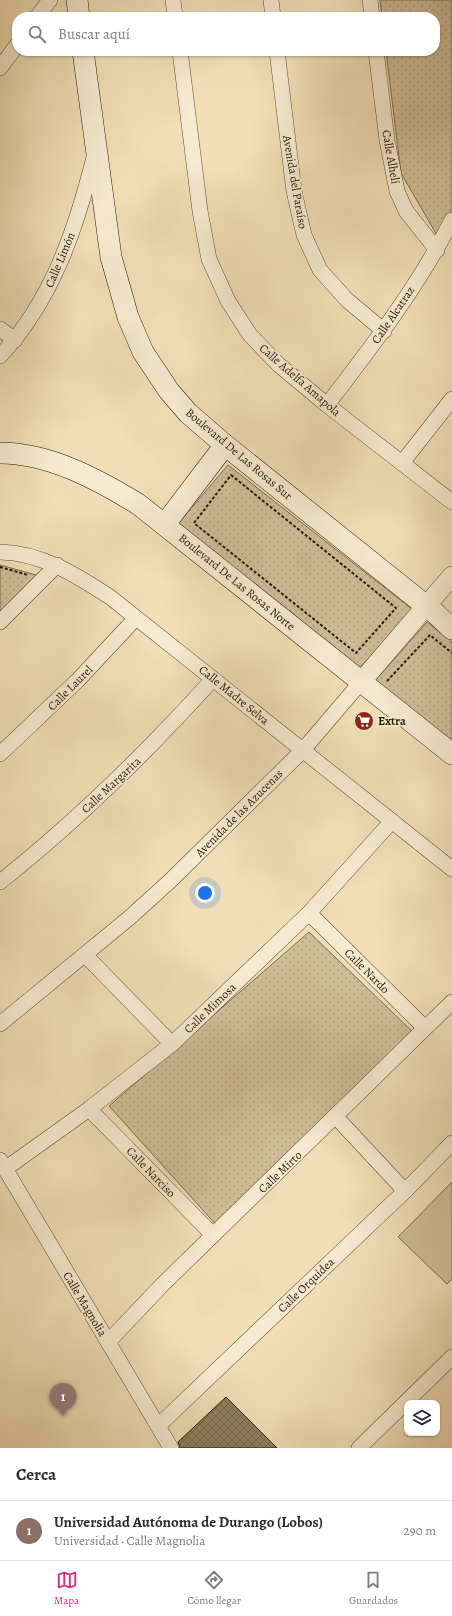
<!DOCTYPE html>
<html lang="es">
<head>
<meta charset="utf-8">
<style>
  body { margin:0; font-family:Alegreya,serif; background:#f7f7f7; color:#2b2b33 }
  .controls { position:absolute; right:12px; bottom:12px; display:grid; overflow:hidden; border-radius:8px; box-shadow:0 1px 3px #0004 }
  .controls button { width:36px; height:36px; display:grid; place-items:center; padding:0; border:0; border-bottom:1px solid #e1e1e2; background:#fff; color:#2b2b33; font:20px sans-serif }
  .you { position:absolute; left:205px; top:893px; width:14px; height:14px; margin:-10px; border:3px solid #fff; border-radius:50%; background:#1a73e8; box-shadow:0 0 0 6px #1a73e833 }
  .badge { display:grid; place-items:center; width:26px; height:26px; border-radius:50%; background:#db2777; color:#fff; font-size:13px; font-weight:700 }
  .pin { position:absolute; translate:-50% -33px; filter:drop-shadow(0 1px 2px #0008) }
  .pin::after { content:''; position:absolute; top:21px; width:14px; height:12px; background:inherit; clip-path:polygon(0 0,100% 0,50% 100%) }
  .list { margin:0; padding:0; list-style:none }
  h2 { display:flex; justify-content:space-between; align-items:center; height:52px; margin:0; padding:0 16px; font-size:17px }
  h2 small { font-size:13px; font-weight:400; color:#7c7c81 }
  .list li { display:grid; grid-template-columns:26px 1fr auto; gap:12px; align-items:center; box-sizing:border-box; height:60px; padding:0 16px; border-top:1px solid #e1e1e2 }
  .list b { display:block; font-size:15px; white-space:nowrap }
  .list p { margin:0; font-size:13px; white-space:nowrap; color:#7c7c81 }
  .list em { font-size:13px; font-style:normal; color:#7c7c81 }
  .icon { flex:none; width:22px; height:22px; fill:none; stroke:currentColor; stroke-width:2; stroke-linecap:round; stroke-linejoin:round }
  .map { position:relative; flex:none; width:452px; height:1448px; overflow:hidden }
  .search { position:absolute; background:#fff; box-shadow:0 1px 3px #0004; left:12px; right:12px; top:12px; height:44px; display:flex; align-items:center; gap:10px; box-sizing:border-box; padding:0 14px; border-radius:16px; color:#7c7c81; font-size:15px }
  .sheet { height:112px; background:#fff }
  nav { display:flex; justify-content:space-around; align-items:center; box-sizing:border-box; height:56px; border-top:1px solid #e1e1e2; background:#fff; font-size:11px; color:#7c7c81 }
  nav a { display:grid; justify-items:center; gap:2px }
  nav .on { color:#db2777 }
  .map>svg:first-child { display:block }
  .park { fill:url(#park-dots); stroke:#7b6c50 }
  .pitch { fill:#cfbd98; stroke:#7b6c50 }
  .building { fill:url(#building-cross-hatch); stroke:#271a07 }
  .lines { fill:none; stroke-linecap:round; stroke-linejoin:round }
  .minor-casing { stroke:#5a4b33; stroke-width:16 }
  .tertiary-casing { stroke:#5a4b33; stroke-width:20 }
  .secondary-casing { stroke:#271a07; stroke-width:22 }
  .path { stroke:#271a07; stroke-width:2; stroke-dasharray:3 2; stroke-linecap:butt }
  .minor { stroke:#f6ead0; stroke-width:15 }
  .tertiary { stroke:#f6ead0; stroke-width:19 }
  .secondary { stroke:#f6ead0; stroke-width:21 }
  .labels { text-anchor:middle; stroke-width:3.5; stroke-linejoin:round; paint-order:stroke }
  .street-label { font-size:12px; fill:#271a07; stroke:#f6ead0 }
  .poi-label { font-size:12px; font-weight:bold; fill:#271a07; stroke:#f6ead0; text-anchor:start }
</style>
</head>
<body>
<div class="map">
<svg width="452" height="1448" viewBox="0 0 452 1448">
  <defs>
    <pattern id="park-dots" width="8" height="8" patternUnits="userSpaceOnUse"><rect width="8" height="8" fill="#cfbd98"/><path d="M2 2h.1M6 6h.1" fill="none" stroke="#b2a282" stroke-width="1.8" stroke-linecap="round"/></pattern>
    <pattern id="building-cross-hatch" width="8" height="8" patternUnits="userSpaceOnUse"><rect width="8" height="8" fill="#908062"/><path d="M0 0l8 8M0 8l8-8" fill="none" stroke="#76684f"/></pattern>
  </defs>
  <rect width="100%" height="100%" fill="#f1deb6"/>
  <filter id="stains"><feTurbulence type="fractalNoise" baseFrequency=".005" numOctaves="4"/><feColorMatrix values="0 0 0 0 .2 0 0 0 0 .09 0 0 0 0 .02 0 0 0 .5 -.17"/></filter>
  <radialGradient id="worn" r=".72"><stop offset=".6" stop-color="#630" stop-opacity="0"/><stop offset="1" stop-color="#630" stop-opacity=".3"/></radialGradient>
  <g class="park">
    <polygon points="380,0 452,0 452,208 438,237 401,173 386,51 435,51 435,17 382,17"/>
    <polygon points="228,465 412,609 358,670 175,527"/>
    <polygon points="0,565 40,576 0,615"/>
    <polygon points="427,622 452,642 452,745 373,683"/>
    <polygon points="309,932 416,1035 219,1228 109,1106"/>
  </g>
  <polygon class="pitch" points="452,1182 452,1279 447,1284 398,1237"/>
  <polygon class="building" points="226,1397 277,1448 180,1448 178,1442"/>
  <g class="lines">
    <g class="minor-casing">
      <g id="minor">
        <polyline points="173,0 175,17"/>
        <polyline points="271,0 273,17"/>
        <polyline points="370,0 372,17"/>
        <polyline points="37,17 50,0"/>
        <polyline points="180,51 200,211 209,259 228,301 250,335 279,365 327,405 452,502"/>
        <polyline points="277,51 294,191 304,235 320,270 347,300 384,331"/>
        <polyline points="376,51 387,140 397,191 406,211 437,250"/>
        <polyline points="0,68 17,45"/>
        <polyline points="0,329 15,340"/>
        <path d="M 0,356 C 52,301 76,229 94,157"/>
        <path d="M 327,405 C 372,346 418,287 452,220"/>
        <polyline points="402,463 452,399"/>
        <path d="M 0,552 C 42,553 76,575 110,597 L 452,869"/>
        <polyline points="0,622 57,565"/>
        <polyline points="0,754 78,680 136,618"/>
        <path d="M 0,882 C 77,821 147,752 213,679"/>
        <polyline points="309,913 425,1028"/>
        <polyline points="85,955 172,1044"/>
        <polyline points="0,1024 128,919 170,881 303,750 361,682"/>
        <polyline points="89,1109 213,1235"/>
        <polyline points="336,1117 405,1191"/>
        <polyline points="0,1160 171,1448"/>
        <polyline points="5,1169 89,1109 172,1044 309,913 392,821"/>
        <polyline points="108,1342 162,1285 452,1002"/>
        <polyline points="158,1426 405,1191 452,1143"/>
        <polyline points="359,1448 452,1357"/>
      </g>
    </g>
    <g class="tertiary-casing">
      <polyline id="tertiary" points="361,682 452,576"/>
    </g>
    <g class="secondary-casing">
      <g id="secondary">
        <polyline points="77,0 79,17"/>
        <polyline points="83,51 111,257 128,317 143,352 169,391 188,413 225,445 435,613 452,629"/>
        <path d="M 0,453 C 49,453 97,479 138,504 L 452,754"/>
        <polyline points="165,524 225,445"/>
      </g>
    </g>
    <g class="path">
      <polygon points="231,475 396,608 356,653 194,523"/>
      <polyline points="0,567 28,575"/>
      <polyline points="387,681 430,635 452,653"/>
    </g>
    <use href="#minor" class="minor"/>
    <use href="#tertiary" class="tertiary"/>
    <use href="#secondary" class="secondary"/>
  </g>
  <defs>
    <g id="supermarket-disc" transform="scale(1)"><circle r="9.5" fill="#8f2418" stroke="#f6ead0"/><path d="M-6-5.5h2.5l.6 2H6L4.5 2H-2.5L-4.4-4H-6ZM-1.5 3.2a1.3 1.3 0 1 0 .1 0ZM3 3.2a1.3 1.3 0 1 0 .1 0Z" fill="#fff"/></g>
  </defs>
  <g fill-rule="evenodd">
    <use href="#supermarket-disc" x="364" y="721"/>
  </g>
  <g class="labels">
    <g class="street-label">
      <text transform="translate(391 157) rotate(80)" y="4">Calle Alhelí</text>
      <text transform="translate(295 182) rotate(80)" y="4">Avenida del Paraíso</text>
      <text transform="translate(60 260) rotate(-67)" y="4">Calle Limón</text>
      <text transform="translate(393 315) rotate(-56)" y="4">Calle Alcatraz</text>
      <text transform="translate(300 380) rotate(41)" y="4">Calle Adelfa Amapola</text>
      <text transform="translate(239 454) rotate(40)" y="4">Boulevard De Las Rosas Sur</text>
      <text transform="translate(237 582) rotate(39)" y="4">Boulevard De Las Rosas Norte</text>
      <text transform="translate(70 688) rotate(-45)" y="4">Calle Laurel</text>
      <text transform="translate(234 695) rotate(39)" y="4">Calle Madre Selva</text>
      <text transform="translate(111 785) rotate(-43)" y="4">Calle Margarita</text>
      <text transform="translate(239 813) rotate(-45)" y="4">Avenida de las Azucenas</text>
      <text transform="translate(367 971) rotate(45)" y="4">Calle Nardo</text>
      <text transform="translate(210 1008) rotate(-44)" y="4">Calle Mimosa</text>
      <text transform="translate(151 1172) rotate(46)" y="4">Calle Narciso</text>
      <text transform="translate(280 1172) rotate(-44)" y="4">Calle Mirto</text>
      <text transform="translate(306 1285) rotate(-44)" y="4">Calle Orquídea</text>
      <text transform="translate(85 1304) rotate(59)" y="4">Calle Magnolia</text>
    </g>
    <g class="poi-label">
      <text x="378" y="725">Extra</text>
    </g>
  </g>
  <rect width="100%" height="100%" filter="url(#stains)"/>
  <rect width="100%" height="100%" fill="url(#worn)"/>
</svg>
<div class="controls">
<button><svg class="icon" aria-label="layers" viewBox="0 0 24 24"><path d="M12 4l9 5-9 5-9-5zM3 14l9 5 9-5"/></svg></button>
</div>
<div class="you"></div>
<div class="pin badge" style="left:63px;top:1416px;background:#8d6e63">1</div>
<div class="search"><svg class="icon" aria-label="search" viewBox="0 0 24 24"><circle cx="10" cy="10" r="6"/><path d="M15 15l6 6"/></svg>Buscar aquí</div>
</div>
<section class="sheet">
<h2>Cerca<small></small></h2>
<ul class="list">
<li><span class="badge" style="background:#8d6e63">1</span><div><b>Universidad Autónoma de Durango (Lobos)</b><p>Universidad · Calle Magnolia</p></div><em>290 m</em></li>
</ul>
</section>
<nav>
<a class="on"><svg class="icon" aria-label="map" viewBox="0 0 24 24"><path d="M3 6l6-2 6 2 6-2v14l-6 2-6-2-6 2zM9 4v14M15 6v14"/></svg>Mapa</a>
<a><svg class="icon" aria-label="directions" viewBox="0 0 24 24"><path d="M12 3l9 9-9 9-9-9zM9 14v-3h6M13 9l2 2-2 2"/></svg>Cómo llegar</a>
<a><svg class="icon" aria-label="saved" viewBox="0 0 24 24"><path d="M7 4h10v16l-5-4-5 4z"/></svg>Guardados</a>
</nav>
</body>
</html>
